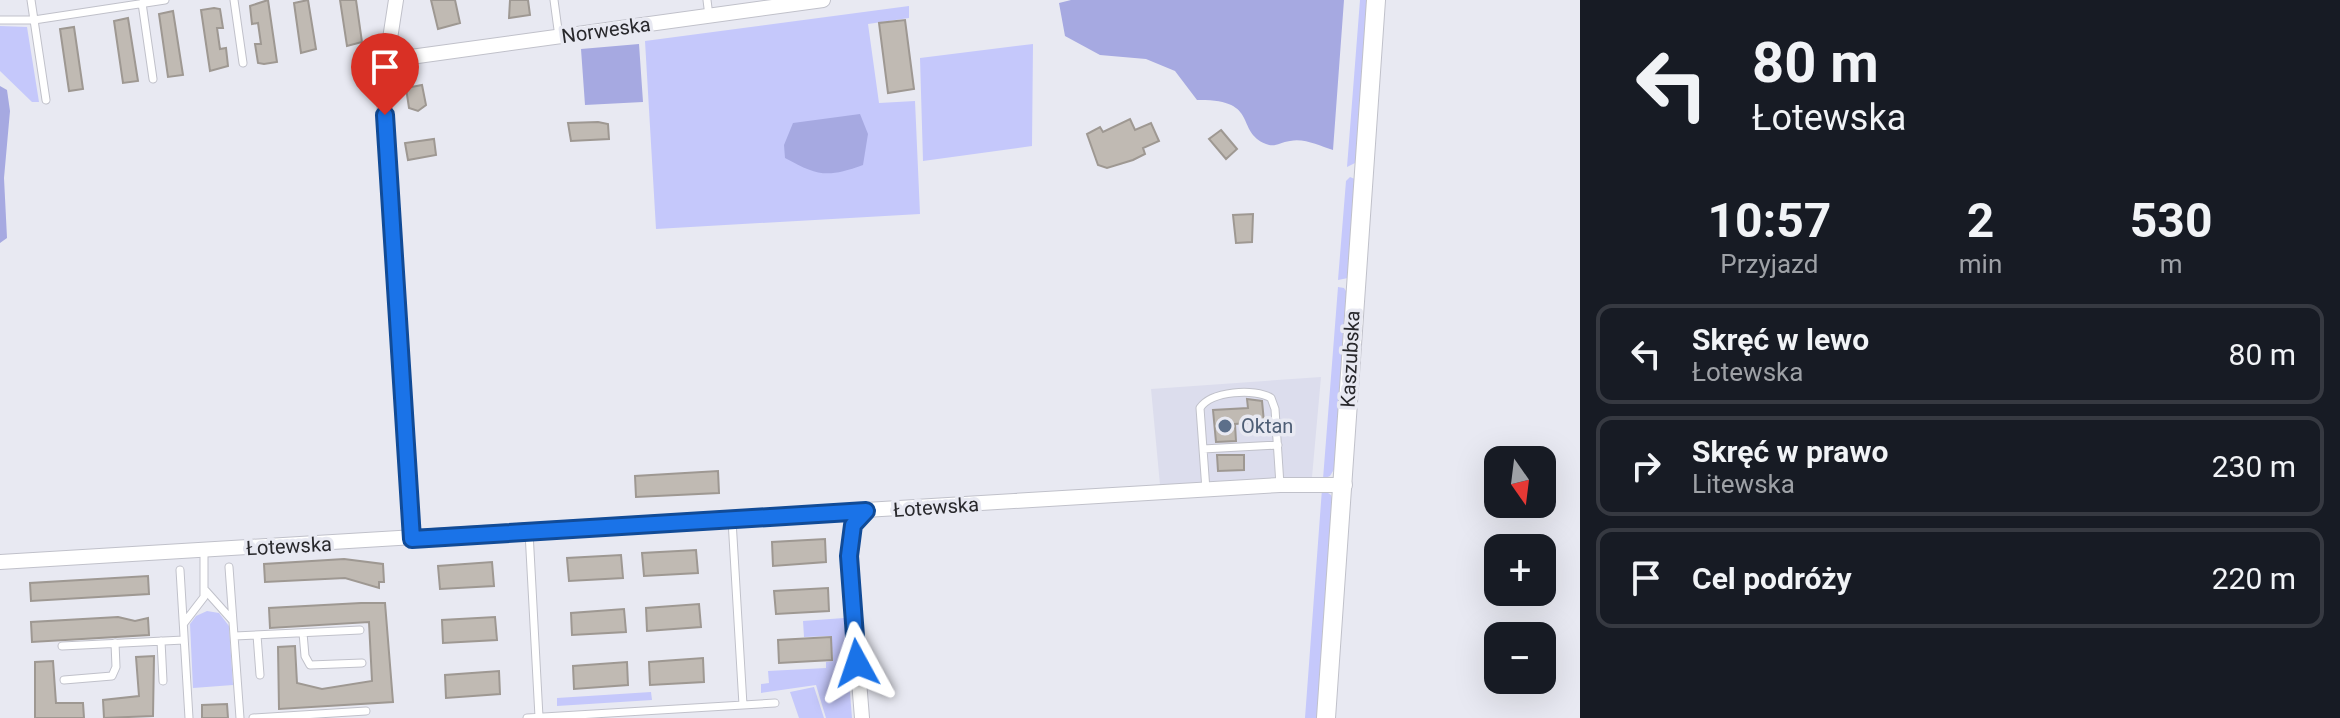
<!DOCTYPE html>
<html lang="pl">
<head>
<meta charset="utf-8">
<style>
	:root { --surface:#171b24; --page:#242831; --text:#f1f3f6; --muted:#9ea1a6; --line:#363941 }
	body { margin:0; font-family:Roboto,sans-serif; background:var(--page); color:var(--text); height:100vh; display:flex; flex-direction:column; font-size:30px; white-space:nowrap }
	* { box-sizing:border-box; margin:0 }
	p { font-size:26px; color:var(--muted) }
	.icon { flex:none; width:44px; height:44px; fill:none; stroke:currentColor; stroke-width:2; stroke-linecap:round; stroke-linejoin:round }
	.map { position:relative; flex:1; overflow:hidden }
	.side { display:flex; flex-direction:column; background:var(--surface); width:760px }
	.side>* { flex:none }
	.top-card { background:#171b24; color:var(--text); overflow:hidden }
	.needle { width:52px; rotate:166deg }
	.buttons { position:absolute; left:1484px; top:446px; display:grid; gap:16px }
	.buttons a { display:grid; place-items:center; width:72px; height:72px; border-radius:16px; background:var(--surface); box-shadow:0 8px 32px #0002; font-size:40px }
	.pin { position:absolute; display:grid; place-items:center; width:68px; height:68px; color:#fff; margin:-82px -34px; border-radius:50% 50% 50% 0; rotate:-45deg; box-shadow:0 0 8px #0007 }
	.pin .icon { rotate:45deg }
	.me { position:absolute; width:88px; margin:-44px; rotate:355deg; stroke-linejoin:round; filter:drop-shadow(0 0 6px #0008) }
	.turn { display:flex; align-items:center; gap:28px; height:168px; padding:0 40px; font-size:36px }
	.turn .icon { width:104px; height:104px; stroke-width:2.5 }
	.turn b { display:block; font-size:56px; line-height:68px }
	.eta { display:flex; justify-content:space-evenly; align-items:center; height:136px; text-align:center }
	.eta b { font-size:48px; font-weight:700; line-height:56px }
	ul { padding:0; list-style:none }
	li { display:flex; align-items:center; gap:24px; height:100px; margin:0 16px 12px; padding:0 24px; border:4px solid var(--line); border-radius:16px }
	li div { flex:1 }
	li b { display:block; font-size:30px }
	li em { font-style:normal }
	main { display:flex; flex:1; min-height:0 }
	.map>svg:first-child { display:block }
	.built { fill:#dcdded }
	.green { fill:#c5c8fb }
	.forest { fill:#a6a9e1 }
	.building { fill:#c0bab3; stroke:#9e9892; stroke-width:2 }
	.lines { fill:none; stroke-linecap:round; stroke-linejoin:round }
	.lane-casing { stroke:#c0c1ca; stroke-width:9 }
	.street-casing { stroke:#c0c1ca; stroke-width:16 }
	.secondary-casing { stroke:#c0c1ca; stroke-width:20 }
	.lane { stroke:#fff; stroke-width:7 }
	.street { stroke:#fff; stroke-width:14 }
	.secondary { stroke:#fff; stroke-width:18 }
	.route-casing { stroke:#114b97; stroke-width:20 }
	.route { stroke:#1a73e8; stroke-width:14 }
	.service-dot { fill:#5c6f8a; stroke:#e8e9f2; stroke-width:3 }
	.labels { text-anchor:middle; stroke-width:7; stroke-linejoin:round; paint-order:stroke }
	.street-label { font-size:20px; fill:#28282c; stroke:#e8e9f2 }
	.service-label { font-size:20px; fill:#4e5e75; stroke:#e8e9f2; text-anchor:start }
</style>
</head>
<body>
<main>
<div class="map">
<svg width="1580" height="718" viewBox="0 0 1580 718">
	<rect width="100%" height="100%" fill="#e8e9f2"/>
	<path class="built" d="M1321 377 1312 477 1160 485 1151 389Z"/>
	<path class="green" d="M1360 0H1370L1357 162 1347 167Z
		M909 6V18L868 24 879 103 915 101 920 214 656 229 645 41Z
		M0 26 27 27 39 102H32L0 71Z
		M1033 44 1032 146 923 161 920 58Z
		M1350 177 1357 180 1348 278 1338 280 1346 181Z
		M1338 287 1344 288 1348 294 1336 466 1330 476 1323 479Z
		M1322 489 1331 495 1334 505 1318 718H1305Z
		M207 611 219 613 229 626 233 685 193 688 190 624 196 616Z
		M844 618 852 718H826L816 685 761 693V684L769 683 768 671 826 668V662L833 661 831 636 804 637 803 621Z
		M814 687 824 718H799L790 692Z
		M651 692 652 700 557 706V698Z"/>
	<path class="forest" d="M1071 0H1344L1333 150C1319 146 1305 138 1290 141 1280 142 1275 148 1266 144 1234 131 1261 99 1197 100L1175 71 1146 59 1100 55 1065 36 1059 3Z
		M639 44 643 102 585 105 581 49Z
		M0 86 7 90 10 111 4 178 7 238 0 243Z
		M860 114 868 134 863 165C827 178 818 176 785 158L784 145 793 123Z"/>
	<path class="building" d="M268 0 277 62 264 64 258 63 255 44H261L258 23 252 24 250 6Z
		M308 0 316 49 301 53 294 3Z
		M340 0H356L362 42 347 46Z
		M431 0H455L460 23 438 29Z
		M510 0H528L530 15 509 18Z
		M214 8 220 9 223 28H217L220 49 226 48 228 66 210 71 201 10Z
		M173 11 183 75 168 77 159 14Z
		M128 18 138 81 123 83 114 21Z
		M905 20 914 89 888 93 879 23Z
		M74 27 83 89 69 91 60 29Z
		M422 85 426 105 418 111 409 108 406 88Z
		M1130 119 1135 130 1151 123 1159 141 1143 148 1145 154 1133 160 1107 168 1098 165 1087 134 1100 127 1103 132Z
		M598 122 608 124 609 139 571 141 568 123Z
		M1221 130 1237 149 1226 159 1209 139Z
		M434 139 436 155 408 160 405 143Z
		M1253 214 1252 242 1236 243 1233 215Z
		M1247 399 1262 401 1264 422 1235 424 1236 441 1216 442 1213 410 1248 408Z
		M1217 455H1244V470L1218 471Z
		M718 471 719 493 636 497 635 476Z
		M825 539 826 562 773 566 772 542Z
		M696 550 698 573 644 576 642 553Z
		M621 555 623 578 569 581 567 558Z
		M344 559 383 564 384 582H379V588L345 578 265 582 264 564Z
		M492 562 494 586 440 589 438 566Z
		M148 576 149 594 31 601 30 583Z
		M828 588 829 611 776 614 774 591Z
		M361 603H385L393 702 279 709 278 647 295 646 297 683 322 689 372 681 369 622 270 628 269 608Z
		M699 604 701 627 647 631 646 608Z
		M624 609 626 632 572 635 571 613Z
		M118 617 135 621 148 618 149 635 32 642 31 622Z
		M495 617 497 640 443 643 442 620Z
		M831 637 832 660 779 663 778 640Z
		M154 656 153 716 104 718 103 700 139 696 136 657Z
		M703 658 704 682 650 685 649 662Z
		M53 661 56 703H83L84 718H35V662Z
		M627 662 628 685 574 689 573 666Z
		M499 671 500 694 446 698 445 675Z
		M227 704 228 718H202V705Z"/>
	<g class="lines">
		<defs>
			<path id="lane" d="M31 0 46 100
				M234 0 243 63
				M554 0 559 37
				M707 0 709 16
				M142 3 153 79
				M0 20H34L165 0
				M1278 445 1203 449 1200 408C1211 391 1255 388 1271 398L1275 409 1280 485
				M1203 449 1206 490
				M732 520 743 705
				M529 532 539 717
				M229 567 240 718
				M180 570 189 718
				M206 591 232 620
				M184 623 204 597V551
				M303 633 305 656 310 665 362 663
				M257 635 260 675
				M235 636 360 630
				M161 641 163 681
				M62 646 184 640
				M64 680 112 676 116 667 115 643
				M253 718 366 711
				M527 718 775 703"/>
			<path id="street" d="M396 0 383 84 412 539
				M389 60 823 0
				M0 562 1280 485H1345
				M862 718 849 556 853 525 866 511"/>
			<path id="secondary" d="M1326 718 1376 0"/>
		</defs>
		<use href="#lane" class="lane-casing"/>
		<use href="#street" class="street-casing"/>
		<use href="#secondary" class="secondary-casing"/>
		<use href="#lane" class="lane"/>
		<use href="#street" class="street"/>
		<use href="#secondary" class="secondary"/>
	</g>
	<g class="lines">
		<defs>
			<path id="route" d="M385 115 412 539 866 511 853 525 849 556 857 663"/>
		</defs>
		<use href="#route" class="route-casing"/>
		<use href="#route" class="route"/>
	</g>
	<circle class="service-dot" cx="1225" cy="426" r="8"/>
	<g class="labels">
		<g class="street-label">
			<text transform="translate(606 30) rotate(-8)" y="7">Norweska</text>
			<text transform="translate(1350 359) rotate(-87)" y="7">Kaszubska</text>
			<text transform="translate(936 507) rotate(-4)" y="7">Łotewska</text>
			<text transform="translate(289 546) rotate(-3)" y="7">Łotewska</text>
		</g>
		<g class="service-label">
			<text x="1241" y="433">Oktan</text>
		</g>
	</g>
</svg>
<div class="buttons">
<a><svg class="needle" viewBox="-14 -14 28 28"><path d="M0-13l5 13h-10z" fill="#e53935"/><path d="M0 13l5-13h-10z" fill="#9ea1a6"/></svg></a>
<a>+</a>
<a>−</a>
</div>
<div class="pin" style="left:385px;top:115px;background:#d93025"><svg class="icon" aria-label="arrive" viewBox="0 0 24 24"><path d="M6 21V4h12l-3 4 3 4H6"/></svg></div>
<svg class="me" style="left:857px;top:663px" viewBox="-20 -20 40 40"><path d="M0-17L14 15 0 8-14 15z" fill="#1a73e8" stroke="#fff" stroke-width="4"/></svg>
</div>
<section class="side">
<div class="top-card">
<div class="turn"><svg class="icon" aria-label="left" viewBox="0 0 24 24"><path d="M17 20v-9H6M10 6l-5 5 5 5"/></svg><div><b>80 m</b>Łotewska</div></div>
</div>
<div class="eta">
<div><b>10:57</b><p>Przyjazd</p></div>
<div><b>2</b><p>min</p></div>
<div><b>530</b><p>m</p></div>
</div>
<ul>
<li><svg class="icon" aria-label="left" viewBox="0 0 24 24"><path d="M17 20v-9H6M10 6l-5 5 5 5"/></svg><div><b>Skręć w lewo</b><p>Łotewska</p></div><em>80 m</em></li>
<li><svg class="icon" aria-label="right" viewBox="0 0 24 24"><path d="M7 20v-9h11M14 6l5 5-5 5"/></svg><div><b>Skręć w prawo</b><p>Litewska</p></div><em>230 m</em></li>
<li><svg class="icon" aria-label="arrive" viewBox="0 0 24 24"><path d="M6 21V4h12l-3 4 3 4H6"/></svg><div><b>Cel podróży</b></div><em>220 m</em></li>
</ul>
</section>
</main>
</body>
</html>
